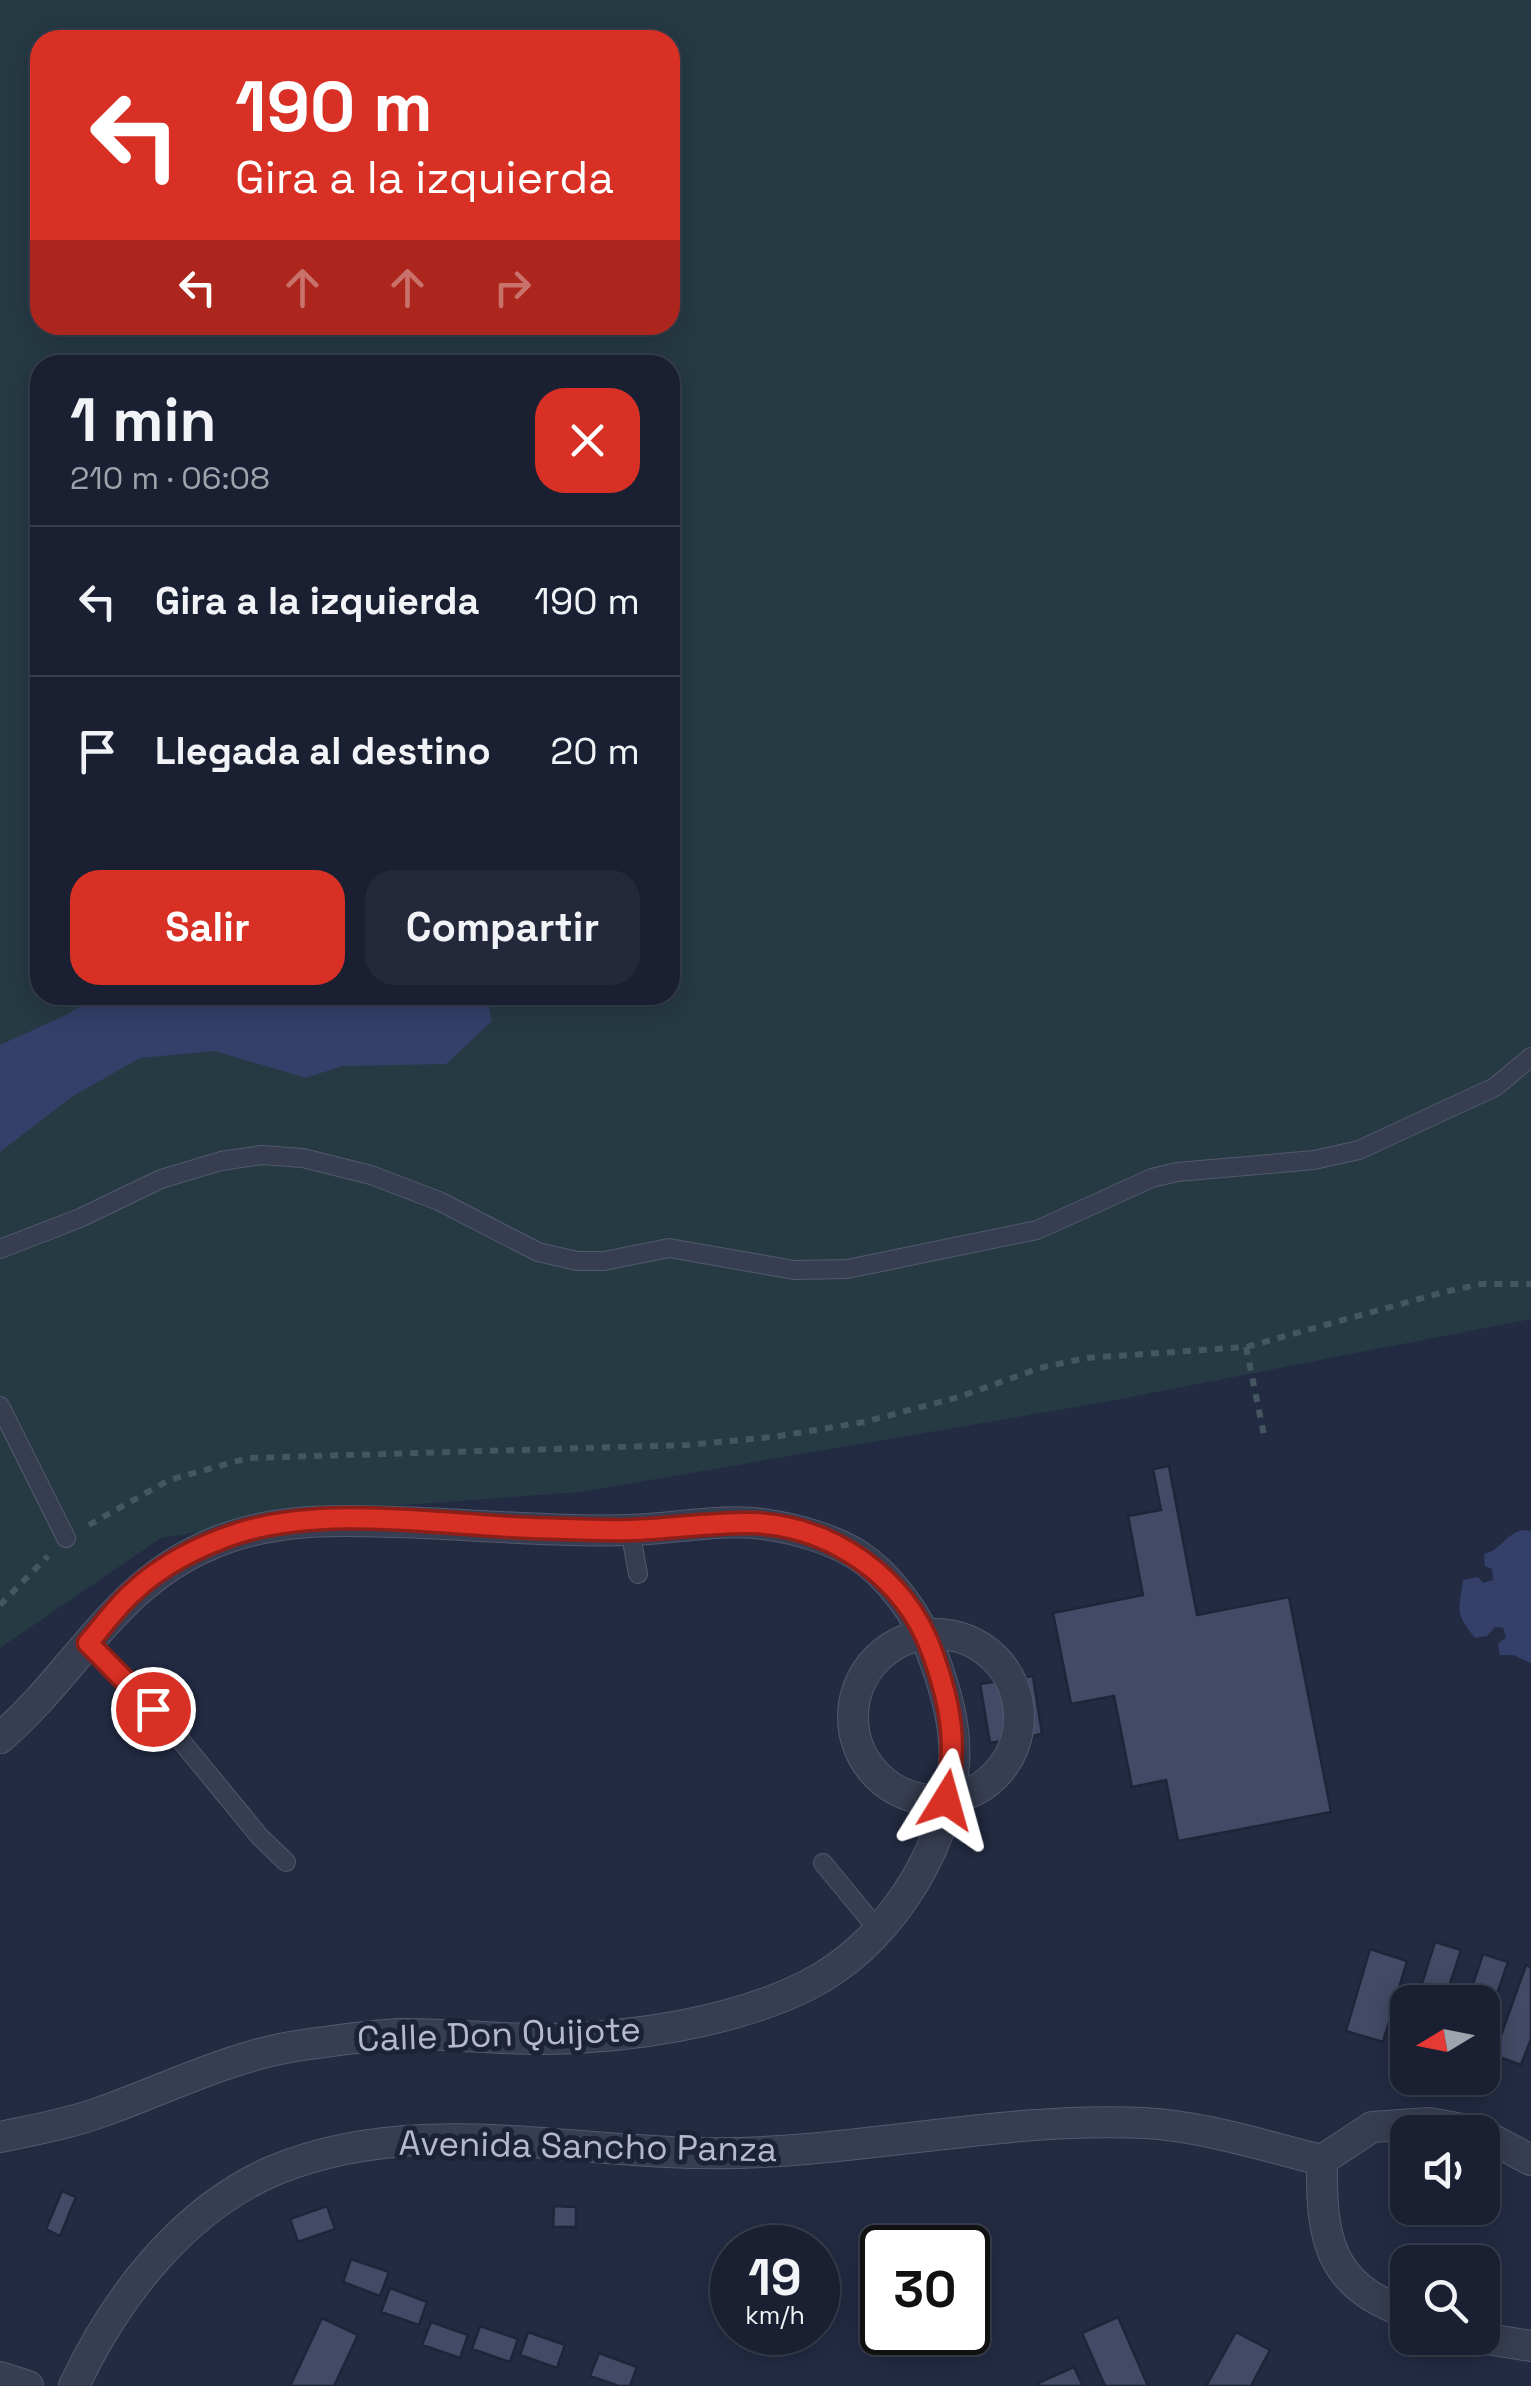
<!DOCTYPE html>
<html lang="es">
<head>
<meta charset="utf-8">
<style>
	:root { --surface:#1a2032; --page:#23283a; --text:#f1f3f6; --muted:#9fa3ac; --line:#383e4d; --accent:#d93025 }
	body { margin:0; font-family:"Space Grotesk",sans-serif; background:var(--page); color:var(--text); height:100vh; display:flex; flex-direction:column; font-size:38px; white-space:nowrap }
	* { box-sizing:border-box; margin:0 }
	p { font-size:32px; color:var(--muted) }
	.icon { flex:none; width:55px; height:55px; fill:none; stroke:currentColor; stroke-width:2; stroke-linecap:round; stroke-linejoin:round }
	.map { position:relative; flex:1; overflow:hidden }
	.sheet { position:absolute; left:30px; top:355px; width:650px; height:650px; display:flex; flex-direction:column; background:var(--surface); border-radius:30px; box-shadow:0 5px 25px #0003,0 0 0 2px var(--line) }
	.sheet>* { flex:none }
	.banner { position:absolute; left:30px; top:30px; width:650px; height:305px; border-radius:30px; box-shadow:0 5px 25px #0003,0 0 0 2px var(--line); background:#d93025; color:#fff; overflow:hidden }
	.needle { width:65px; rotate:260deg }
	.buttons { position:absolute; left:1390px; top:1985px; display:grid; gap:20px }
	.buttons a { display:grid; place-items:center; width:110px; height:110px; border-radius:20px; background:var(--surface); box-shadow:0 5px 25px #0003,0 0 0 2px var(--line); font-size:50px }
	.speed { position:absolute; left:710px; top:2225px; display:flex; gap:20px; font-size:50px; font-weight:700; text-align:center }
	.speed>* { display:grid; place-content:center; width:130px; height:130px; border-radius:50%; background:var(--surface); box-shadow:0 5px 25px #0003,0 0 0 2px var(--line); line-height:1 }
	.speed small { font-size:25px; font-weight:400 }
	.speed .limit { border:5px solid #111; border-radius:15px; background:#fff; color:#111 }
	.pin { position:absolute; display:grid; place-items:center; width:85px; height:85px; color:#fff; margin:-42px; border:5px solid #fff; border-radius:50%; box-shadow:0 2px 10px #0007 }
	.me { position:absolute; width:110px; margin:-55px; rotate:8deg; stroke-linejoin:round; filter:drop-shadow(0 0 8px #0008) }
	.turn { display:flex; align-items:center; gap:35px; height:210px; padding:0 40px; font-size:45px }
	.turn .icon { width:130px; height:130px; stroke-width:2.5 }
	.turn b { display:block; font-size:70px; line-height:85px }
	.lanes { display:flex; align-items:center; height:95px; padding:0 40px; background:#0003; justify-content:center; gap:50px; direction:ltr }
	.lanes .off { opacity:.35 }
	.round { display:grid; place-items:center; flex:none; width:105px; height:105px; border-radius:30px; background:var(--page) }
	.headline { display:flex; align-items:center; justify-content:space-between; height:170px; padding:0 40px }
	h1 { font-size:60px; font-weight:700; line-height:75px }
	.button { display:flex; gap:20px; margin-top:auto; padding:20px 40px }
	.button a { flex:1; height:115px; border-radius:30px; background:var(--accent); color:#fff; font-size:40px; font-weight:700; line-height:115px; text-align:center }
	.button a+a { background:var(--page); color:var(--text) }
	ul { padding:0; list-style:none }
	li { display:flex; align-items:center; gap:30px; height:150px; padding:0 40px; border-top:2px solid var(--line) }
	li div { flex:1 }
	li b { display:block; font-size:38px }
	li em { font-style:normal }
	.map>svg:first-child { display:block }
	.green { fill:#263a44; fill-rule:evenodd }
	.water { fill:#344069 }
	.building { fill:#424a65; stroke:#1f2539; stroke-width:2.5 }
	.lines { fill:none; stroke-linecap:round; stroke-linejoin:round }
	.service-casing { stroke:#53596c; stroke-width:20 }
	.minor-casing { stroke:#53596c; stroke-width:32 }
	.path { stroke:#445760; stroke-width:6; stroke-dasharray:8 8; stroke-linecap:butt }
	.service { stroke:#383e52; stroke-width:18 }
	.minor { stroke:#383e52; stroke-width:30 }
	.route-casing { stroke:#8d1f18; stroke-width:25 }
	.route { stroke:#d93025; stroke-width:18 }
	.labels { text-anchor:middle; stroke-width:10; stroke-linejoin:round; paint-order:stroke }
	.street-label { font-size:35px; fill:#b5b9cc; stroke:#1d2337 }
</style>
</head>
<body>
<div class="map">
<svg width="1531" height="2386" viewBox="0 0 1531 2386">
	<rect width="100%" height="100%" fill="#232b43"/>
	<path class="green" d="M0 0H1531V1319L1105 1402 580 1492 337 1510 161 1538 0 1648ZM40 40H670V325H40ZM40 365H670V995H40Z"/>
	<path class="water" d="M100 995H486L492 1021 446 1064 342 1066 306 1078 215 1051 140 1058 73 1096 0 1152V1045L64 1016Z
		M1522 1530 1531 1531V1663L1513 1655H1500L1498 1644 1506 1637 1503 1628 1495 1627 1487 1636 1475 1638C1454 1612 1459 1612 1463 1580L1478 1577 1483 1583 1493 1580 1492 1569 1485 1566 1484 1554C1501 1550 1506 1534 1522 1530Z"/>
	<path class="building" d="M1169 1466 1197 1615 1289 1597 1331 1812 1178 1841 1166 1780 1132 1787 1114 1696 1071 1704 1053 1613 1143 1595 1128 1516 1161 1510 1153 1469Z
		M1033 1676 1042 1734 990 1743 980 1684Z
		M1435 1942 1461 1950 1444 2002H1416Z
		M1370 1949 1407 1961 1383 2042 1346 2031Z
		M1483 1954 1508 1962 1482 2038V2002H1467Z
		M1526 1965 1531 1967V2039L1521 2065 1494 2055Z
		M62 2191 76 2197 60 2236 46 2229Z
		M327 2206 335 2229 298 2242 290 2219Z
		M554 2206 576 2207V2227H553Z
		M351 2259 389 2272 380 2296 343 2282Z
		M390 2288 427 2302 419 2325 381 2312Z
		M1118 2317 1148 2386H1105L1082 2333Z
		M322 2318 358 2335 334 2386H290Z
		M431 2322 468 2335 460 2358 422 2345Z
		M480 2326 518 2339 510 2362 472 2349Z
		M528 2332 565 2345 557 2368 520 2355Z
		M1236 2332 1270 2350 1251 2386H1206Z
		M599 2353 637 2367 630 2386H619L590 2376Z
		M1074 2367 1083 2386H1040L1038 2383Z"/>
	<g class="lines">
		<defs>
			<path id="service" d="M0 1249 80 1218 161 1179 221 1161 262 1155 303 1158 371 1175 439 1201 538 1252 577 1261H604L669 1248 794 1270 847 1269 1037 1230 1152 1178 1177 1172 1314 1160 1359 1150 1495 1087 1531 1057
				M0 1406 66 1538
				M630 1530 638 1574
				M88 1643 173 1731 260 1837 286 1862
				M823 1863 879 1931"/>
			<path id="minor" d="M853 1717a83 83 0 1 1 166 0a83 83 0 1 1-166 0Z
				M0 1738C76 1673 113 1586 209 1545 276 1515 352 1520 424 1523 493 1526 562 1532 631 1530 676 1529 725 1517 769 1525 797 1529 831 1539 856 1554 889 1575 919 1616 932 1653 945 1688 957 1727 954 1765 945 1854 886 1946 806 1986 734 2022 629 2038 549 2039 499 2040 449 2033 399 2034 365 2036 330 2041 296 2046 228 2057 166 2089 101 2112 68 2124 33 2130 0 2137
				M1482 2134 1531 2160
				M1322 2160C1321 2236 1327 2286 1408 2313
				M1322 2160 1372 2127 1429 2123 1479 2132
				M1481 2338 1531 2346
				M0 2377 28 2386
				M74 2386C115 2298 183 2209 275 2170 410 2114 560 2151 701 2153 849 2156 996 2116 1144 2123 1203 2126 1264 2146 1322 2160"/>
		</defs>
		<use href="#service" class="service-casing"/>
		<use href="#minor" class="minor-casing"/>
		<path class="path" d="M1246 1347 1265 1440
			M89 1525 169 1480 248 1458 688 1445 773 1437 864 1422 959 1397 1040 1368 1086 1358 1246 1347 1444 1292 1482 1284H1531
			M0 1605 48 1556"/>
		<use href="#service" class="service"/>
		<use href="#minor" class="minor"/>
	</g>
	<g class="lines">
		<defs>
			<path id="route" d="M153 1709 88 1643C103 1626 116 1607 133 1592 161 1565 201 1545 238 1533 327 1505 441 1525 533 1528 565 1529 598 1531 631 1530 671 1529 712 1522 752 1523 832 1526 905 1577 932 1652 951 1705 958 1744 946 1800"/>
		</defs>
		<use href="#route" class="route-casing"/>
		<use href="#route" class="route"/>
	</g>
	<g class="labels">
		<g class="street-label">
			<text transform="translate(499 2034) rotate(-2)" y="12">Calle Don Quijote</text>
			<text transform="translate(588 2146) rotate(1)" y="12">Avenida Sancho Panza</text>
		</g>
	</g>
</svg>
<div class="buttons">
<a><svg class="needle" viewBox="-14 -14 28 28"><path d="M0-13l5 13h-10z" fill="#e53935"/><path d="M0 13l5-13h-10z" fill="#9fa3ac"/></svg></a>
<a><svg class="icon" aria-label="sound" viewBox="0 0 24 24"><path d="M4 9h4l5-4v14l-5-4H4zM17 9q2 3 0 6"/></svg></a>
<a><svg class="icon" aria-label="search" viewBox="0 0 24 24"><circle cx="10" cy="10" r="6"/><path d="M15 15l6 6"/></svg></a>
</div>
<div class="speed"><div>19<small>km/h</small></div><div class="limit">30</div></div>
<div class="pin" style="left:153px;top:1709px;background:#d93025"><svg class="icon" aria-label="arrive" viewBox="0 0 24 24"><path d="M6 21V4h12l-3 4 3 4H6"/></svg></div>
<svg class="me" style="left:946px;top:1800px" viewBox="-20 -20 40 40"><path d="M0-17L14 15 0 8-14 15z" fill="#d93025" stroke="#fff" stroke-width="4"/></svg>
<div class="banner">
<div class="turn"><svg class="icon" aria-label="left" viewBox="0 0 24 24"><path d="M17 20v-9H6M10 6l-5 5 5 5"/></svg><div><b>190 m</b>Gira a la izquierda</div></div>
<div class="lanes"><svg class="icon" aria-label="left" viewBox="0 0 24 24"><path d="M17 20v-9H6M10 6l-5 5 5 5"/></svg><svg class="icon off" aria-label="ahead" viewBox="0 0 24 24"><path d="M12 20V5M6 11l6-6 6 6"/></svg><svg class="icon off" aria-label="ahead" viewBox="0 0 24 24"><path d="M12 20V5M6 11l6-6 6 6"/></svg><svg class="icon off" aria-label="right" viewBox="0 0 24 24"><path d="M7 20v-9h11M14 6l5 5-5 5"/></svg></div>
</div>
<section class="sheet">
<div class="headline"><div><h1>1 min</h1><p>210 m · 06:08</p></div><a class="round" style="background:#d93025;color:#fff"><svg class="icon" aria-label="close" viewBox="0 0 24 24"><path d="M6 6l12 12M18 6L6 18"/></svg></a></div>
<ul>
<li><svg class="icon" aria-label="left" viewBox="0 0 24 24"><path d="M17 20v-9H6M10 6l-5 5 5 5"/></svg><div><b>Gira a la izquierda</b></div><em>190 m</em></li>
<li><svg class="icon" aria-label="arrive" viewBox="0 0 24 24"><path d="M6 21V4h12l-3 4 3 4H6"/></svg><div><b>Llegada al destino</b></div><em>20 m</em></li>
</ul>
<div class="button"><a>Salir</a><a>Compartir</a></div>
</section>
</div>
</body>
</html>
